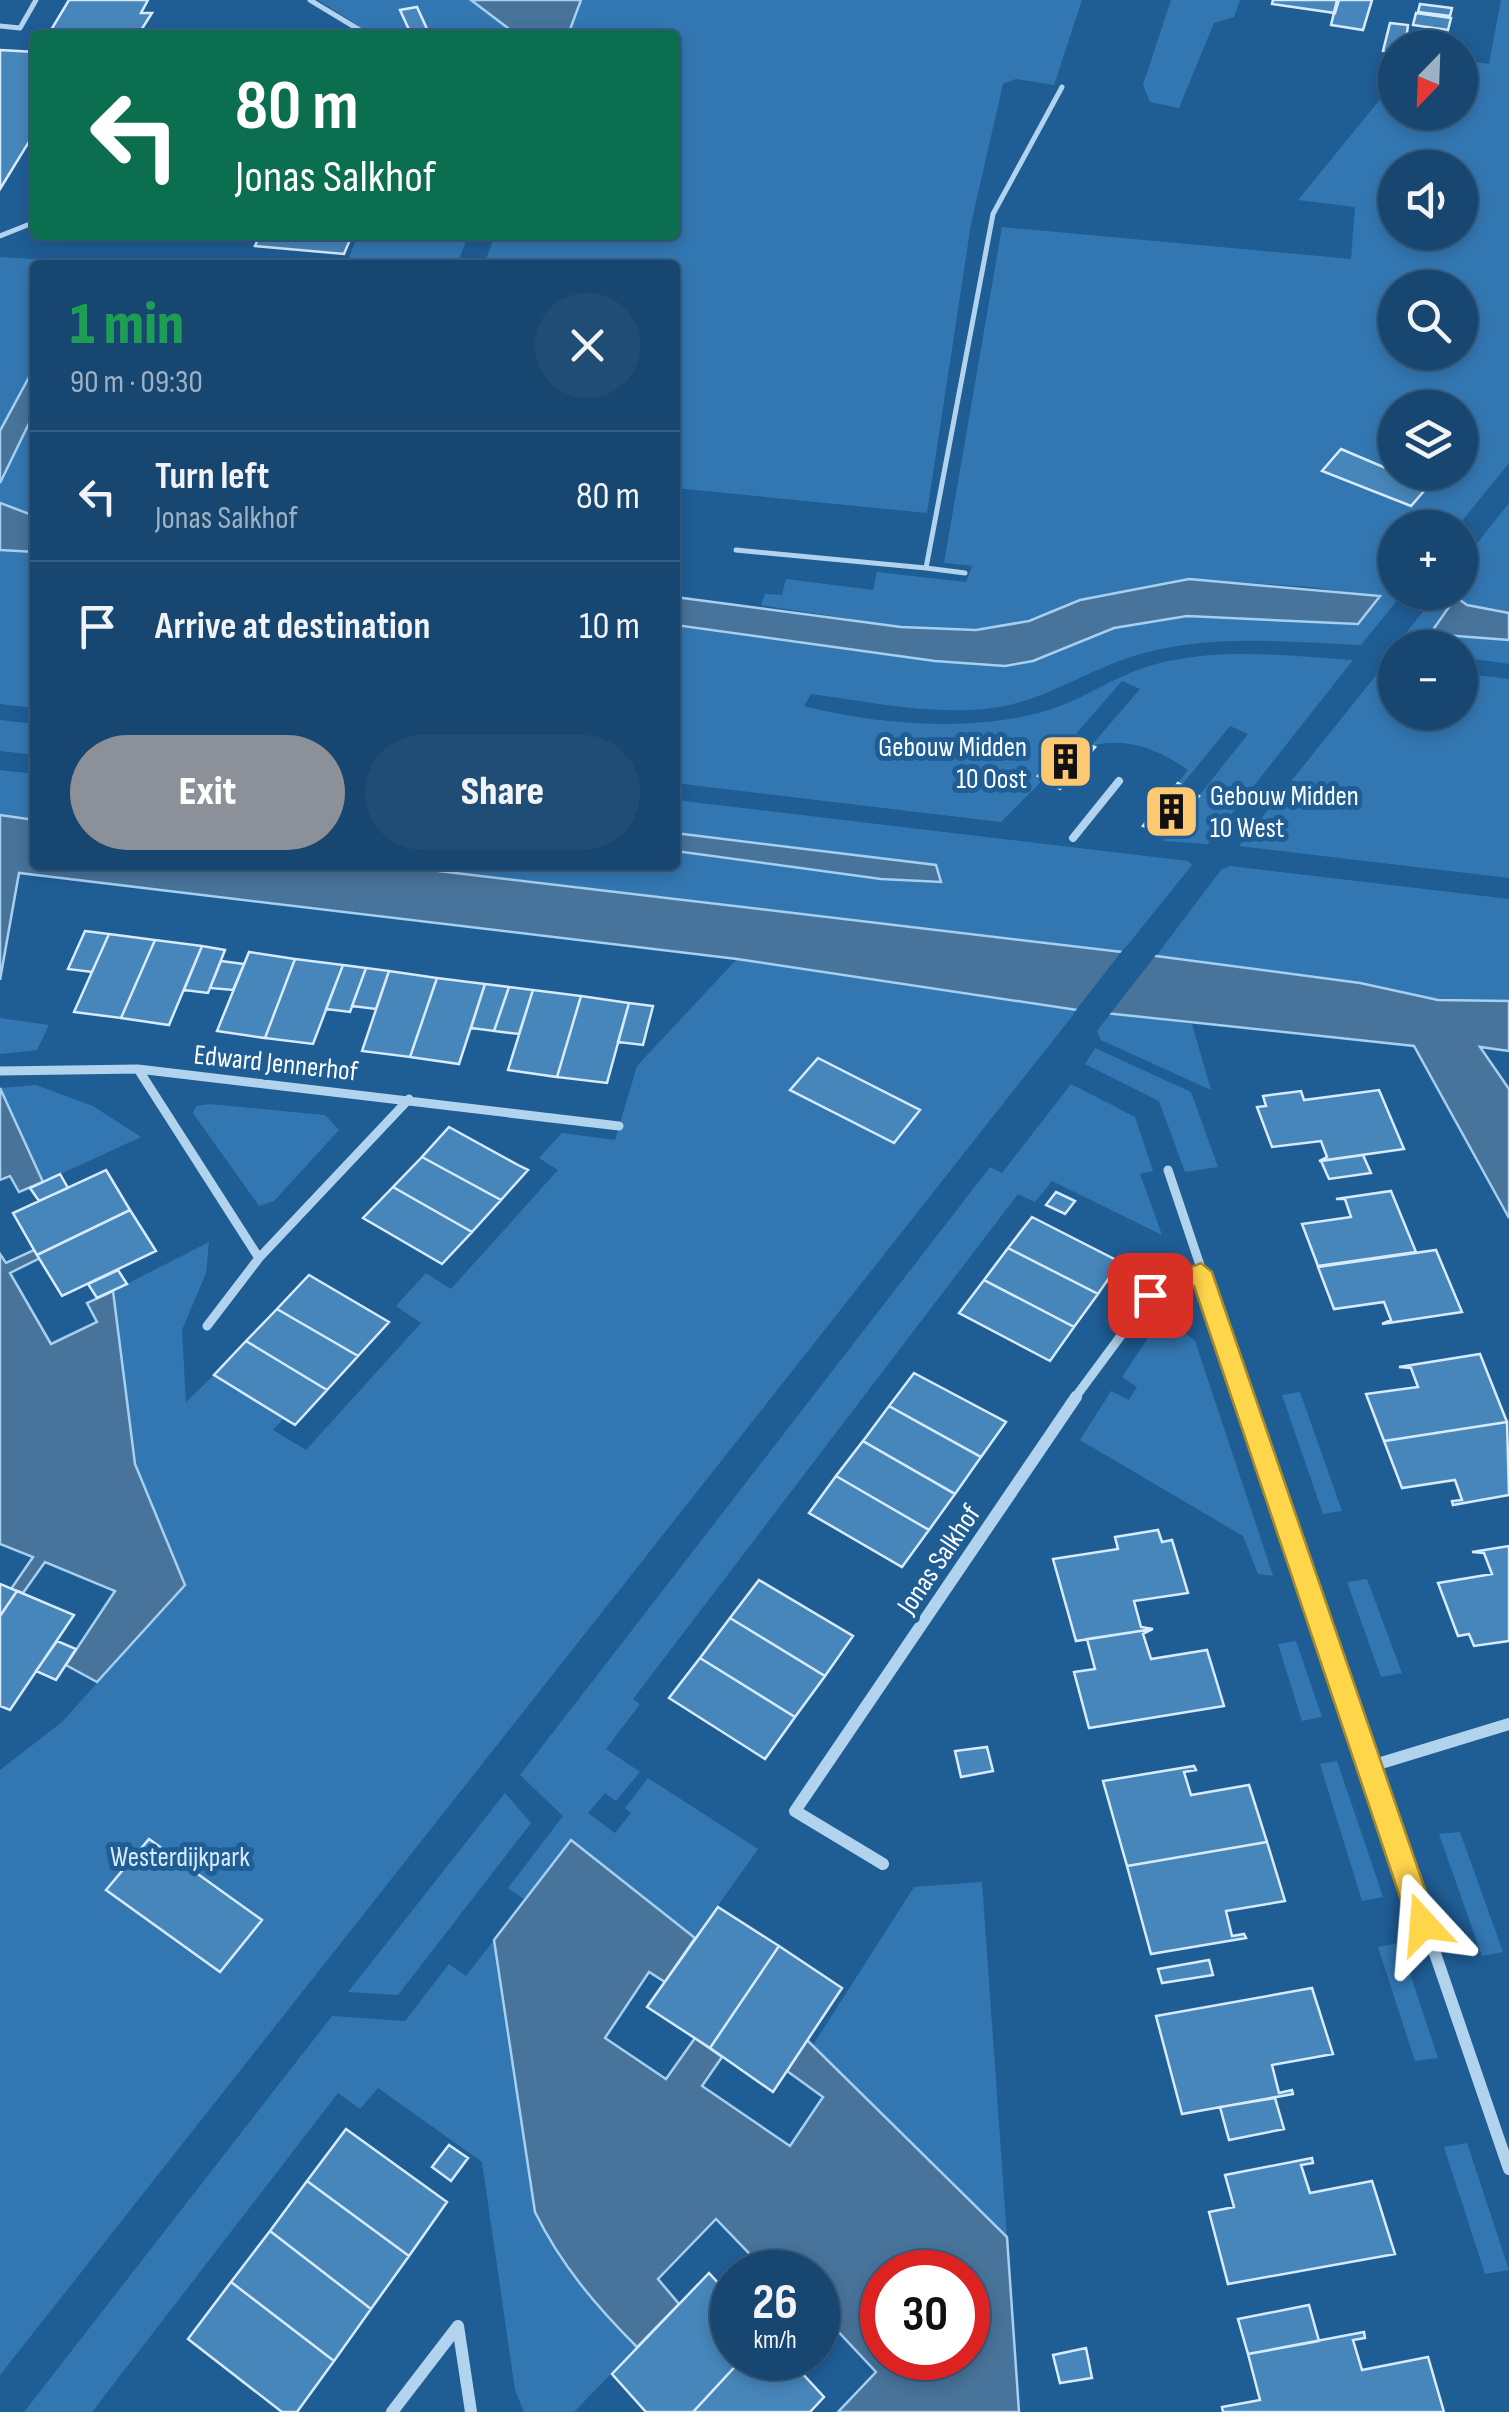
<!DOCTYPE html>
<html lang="en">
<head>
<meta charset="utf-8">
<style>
	:root { --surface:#174670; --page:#204d75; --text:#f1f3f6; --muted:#9eb1c3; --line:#365e83; --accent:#8c9099 }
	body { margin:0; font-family:"Sofia Sans Condensed",sans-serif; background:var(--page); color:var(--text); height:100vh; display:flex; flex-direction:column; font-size:38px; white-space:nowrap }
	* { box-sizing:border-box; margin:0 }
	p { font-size:32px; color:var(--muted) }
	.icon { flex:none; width:55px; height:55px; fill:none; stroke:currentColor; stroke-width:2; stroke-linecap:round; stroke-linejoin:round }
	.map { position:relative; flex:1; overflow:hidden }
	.drawer { position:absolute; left:30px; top:260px; width:650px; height:610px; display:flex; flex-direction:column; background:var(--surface); border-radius:10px; box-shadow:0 5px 15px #0003,0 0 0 2px var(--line) }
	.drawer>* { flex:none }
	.top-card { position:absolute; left:30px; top:30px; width:650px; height:210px; border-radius:10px; box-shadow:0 5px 15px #0003,0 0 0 2px var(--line); background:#0b6e4f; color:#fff; overflow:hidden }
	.needle { width:65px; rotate:203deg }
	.fabs { position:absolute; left:1378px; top:30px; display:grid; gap:20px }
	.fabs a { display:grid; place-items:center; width:100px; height:100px; border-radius:50%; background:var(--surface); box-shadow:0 5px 15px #0003,0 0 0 2px var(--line); font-size:50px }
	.speed { position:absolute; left:710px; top:2250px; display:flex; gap:20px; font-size:50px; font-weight:700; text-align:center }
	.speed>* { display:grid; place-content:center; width:130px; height:130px; border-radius:50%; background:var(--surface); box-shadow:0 5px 15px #0003,0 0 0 2px var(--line); line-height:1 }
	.speed small { font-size:25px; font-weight:400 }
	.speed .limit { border:15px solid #d22; background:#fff; color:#111 }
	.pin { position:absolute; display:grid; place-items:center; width:85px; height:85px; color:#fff; margin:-42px; border-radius:20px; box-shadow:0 5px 15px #0006 }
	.me { position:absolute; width:110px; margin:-55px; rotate:341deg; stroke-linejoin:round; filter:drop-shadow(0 0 8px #0008) }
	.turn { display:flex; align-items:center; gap:35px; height:210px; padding:0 40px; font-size:45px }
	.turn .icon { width:130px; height:130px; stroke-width:2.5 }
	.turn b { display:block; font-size:70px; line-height:85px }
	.round { display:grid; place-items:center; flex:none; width:105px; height:105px; border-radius:52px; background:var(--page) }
	.head { display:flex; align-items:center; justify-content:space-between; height:170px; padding:0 40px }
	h1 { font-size:60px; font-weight:800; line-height:75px; color:#1e9e55 }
	.cta { display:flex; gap:20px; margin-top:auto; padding:20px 40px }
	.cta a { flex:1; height:115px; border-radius:60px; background:var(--accent); color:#fff; font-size:40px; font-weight:800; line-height:115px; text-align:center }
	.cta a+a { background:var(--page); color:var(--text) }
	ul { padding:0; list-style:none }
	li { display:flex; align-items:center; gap:30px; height:130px; padding:0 40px; border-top:2px solid var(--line) }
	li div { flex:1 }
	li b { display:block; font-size:38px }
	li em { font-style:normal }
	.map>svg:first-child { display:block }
	.green { fill:#3377b2; fill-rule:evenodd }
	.water { fill:#48739a; stroke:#a6cff0; stroke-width:2.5; fill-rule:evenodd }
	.pier { fill:#1f5d95 }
	.building { fill:#4786bb; stroke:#d8ebfa; stroke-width:2.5 }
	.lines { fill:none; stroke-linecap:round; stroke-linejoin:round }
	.lane-far1 { stroke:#b2d3ee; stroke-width:5 }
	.lane { stroke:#b2d3ee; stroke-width:8 }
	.street-far1 { stroke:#b2d3ee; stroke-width:9 }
	.street { stroke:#b2d3ee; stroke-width:12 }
	.route { fill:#ffd54a; stroke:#a68a30; stroke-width:2.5 }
	.labels { text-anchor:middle; stroke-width:10; stroke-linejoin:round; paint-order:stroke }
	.poi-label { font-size:28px; fill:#fff; stroke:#1f5d95; text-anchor:end }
	.street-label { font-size:28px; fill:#fff; stroke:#1f5d95 }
	.park-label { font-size:28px; fill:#d8ebfa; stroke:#1f5d95 }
</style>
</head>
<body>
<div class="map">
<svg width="1509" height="2412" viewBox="0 0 1509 2412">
	<rect width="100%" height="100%" fill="#1f5d95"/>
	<path class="green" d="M318 0H471L517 35H373Z
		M581 0H1082L1054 85 1016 79 1003 84 971 224 927 513 675 488V265H484L495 235H675V35H568Z
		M1171 0H1240L1234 17 1214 23 1179 108 1150 102 1143 85Z
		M1501 0H1509V463L1457 527 1395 528V592L1403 593 1361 645C1288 642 1212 634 1141 654 1092 667 1051 698 999 707 938 717 872 702 811 694L804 706C881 726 995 735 1070 702 1103 687 1132 668 1169 661 1229 648 1292 656 1353 660L1208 844 1163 841 1248 734 1230 726 1181 786 1178 783 1188 770C1157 748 1124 737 1091 746L1140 689 1122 681 1039 776 1044 779 1001 822 675 783V625L935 661 1005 666 1033 661 1114 628 1187 616 1358 624 1379 597 1311 587 1189 579 1080 600 1011 626 954 630 901 627 761 605 765 594 782 595 786 579 873 590 877 572 966 582 972 566 944 563 1002 227 1351 259 1355 207 1298 200 1391 86 1395 85V112H1460V60L1489 64ZM1395 168H1460V232H1395ZM1395 288H1460V352H1395ZM1395 408H1460V472H1395Z
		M358 235H468L457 265H346Z
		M0 257 132 265H35V366L0 431Z
		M35 411V516L0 503V483Z
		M1509 503V613C1474 607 1455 604 1431 634L1509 640V664L1460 657V648H1394L1438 593 1460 592V565Z
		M0 550 35 552V708L0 704Z
		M1386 663 1395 664V712H1460V673L1509 679V878L1239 846Z
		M0 720 35 724V755L0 751Z
		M0 770 35 774V820L0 815Z
		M675 800 1188 861 1192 865 1122 952 388 865H675V851L940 882 935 865 675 833Z
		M1230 866 1509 899V1001L1438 1000 1360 983 1156 956 1221 870Z
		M737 959 1077 1010 0 2375V1770L62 1722 185 1585 135 1464 113 1291 209 1242 206 1273 182 1330 186 1402 214 1375 284 1418 273 1430 306 1450 421 1323 396 1306 426 1273 451 1289 558 1170 539 1158 562 1133 615 1140 637 1066Z
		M1111 1013 1192 1024 1211 1090 1101 1040 1097 1031Z
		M0 1018 49 1025 37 1050 0 1054Z
		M1095 1048 1191 1092 1218 1167 1185 1172 1159 1101 1085 1064Z
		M1071 1084 1135 1117 1153 1171 1140 1174 1162 1235 1052 1181 1035 1202 1018 1194 633 1699 640 1704 606 1749 640 1772 616 1801 605 1793 588 1813 615 1833 631 1813 625 1808 648 1778 758 1849 695 1938 571 1841 525 1900 508 1888 563 1816 520 1775 990 1167 1002 1173Z
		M36 1085 93 1106 141 1137 43 1182 1 1088Z
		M209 1104 325 1115 339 1130 274 1201 259 1206 193 1113 196 1106Z
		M1164 1327 1179 1328 1195 1341 1273 1576 1258 1574 1243 1536 1080 1440 1111 1391 1129 1400 1137 1387 1122 1377 1152 1332Z
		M1300 1392 1342 1511 1323 1514 1282 1395Z
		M1367 1579 1402 1673 1381 1677 1347 1582Z
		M1296 1641 1322 1717 1302 1721 1278 1644Z
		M1337 1761 1383 1897 1362 1901 1320 1764Z
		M505 1793 531 1823 398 1995 348 1992Z
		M1460 1832 1503 1952 1482 1956 1439 1834Z
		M982 1882 1007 2237 813 2045 914 1887Z
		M494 1940 535 2212C561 2265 596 2306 637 2347L574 2412H524L515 2390 482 2162 378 2088 360 2109 338 2093 92 2412H24L332 2016 405 2021 449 1964 466 1976Z
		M1400 1943 1438 2058 1415 2061 1378 1947Z
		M1467 2143 1509 2270 1485 2274 1444 2147Z"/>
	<path class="water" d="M471 0H581L568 35H517Z
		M35 366V411L0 483V431Z
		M0 503 35 516V552L0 550Z
		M1189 579 1380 596 1358 624 1187 616 1114 628 1033 661 1005 666 935 661 675 625V597L901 627 976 630 1029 621 1080 600Z
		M1456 597 1467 605 1509 613V640L1430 634Z
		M0 815 35 820V865H388L1156 956 1360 983 1438 1000 1509 1001V1051L1480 1047 1509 1089V1218L1414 1046 1077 1010 737 959 19 873 0 980Z
		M675 833 936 865 941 882 881 879 675 851Z
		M0 1088 43 1182 19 1192 10 1176 0 1180Z
		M34 1250 40 1258 10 1273 51 1344 97 1322 87 1303 113 1291 135 1464 185 1585 97 1682 66 1665 115 1591 45 1562 23 1593 11 1589 33 1557 0 1544V1254L6 1263Z
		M571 1840 695 1938 665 1982 649 1972 605 2038 666 2079 695 2038 722 2057 702 2086 790 2146 823 2097 787 2071 807 2040 1007 2237 1019 2412H838L876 2372 818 2310V2272H767L716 2219 658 2279 679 2304 637 2347C596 2306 561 2265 535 2212L494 1940ZM882 2272H968V2358H882Z"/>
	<path class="pier" d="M1125 947 1159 951 1107 1018 1073 1014Z"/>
	<path class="building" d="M69 0H148L141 13H152L138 35H48Z
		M1273 0H1339L1335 13 1272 4Z
		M1337 0H1372L1363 30 1331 25Z
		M1420 4 1452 8 1450 16 1418 12Z
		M417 7 428 31 411 34 400 10Z
		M1416 13 1451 18 1448 30 1413 25Z
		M1390 23 1408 25 1405 48H1395V52L1383 51Z
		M0 50 35 52V132L0 189Z
		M260 235H352L344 254 255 246Z
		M1341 449 1395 472 1430 484 1411 506 1322 471Z
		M1071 739 1095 747 1060 789 1038 776Z
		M1178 783 1199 796 1168 835 1143 826Z
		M85 931 109 934 92 972 68 969Z
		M109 934 155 940 121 1018 74 1012Z
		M155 940 202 946 169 1025 121 1018Z
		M202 946 225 950 208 993 184 990Z
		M249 952 295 959 265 1038 217 1031Z
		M295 959 343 965 313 1044 265 1038Z
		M221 961 244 964 233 990 210 988Z
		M343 965 366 968 350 1012 326 1009Z
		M366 968 389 971 376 1009 352 1006Z
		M389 971 437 978 410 1057 362 1051Z
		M437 978 485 984 459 1064 410 1057Z
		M485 984 509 987 494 1031 471 1028Z
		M509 987 533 990 519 1034 494 1031Z
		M533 990 581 996 557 1077 508 1070Z
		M581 996 629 1003 607 1083 557 1077Z
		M629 1003 653 1006 643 1045 618 1042Z
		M818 1058 920 1110 894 1143 790 1090Z
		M1379 1090 1404 1149 1319 1161 1327 1157 1321 1141 1272 1147 1257 1107 1266 1106 1263 1096 1301 1091 1304 1100Z
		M449 1127 518 1165 528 1170 501 1200 422 1157Z
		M1363 1155 1371 1173 1329 1179 1321 1161Z
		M422 1157 501 1200 472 1232 393 1187Z
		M106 1170 130 1210 37 1255 13 1213Z
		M60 1174 68 1188 39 1201 30 1188Z
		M393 1187 472 1232 442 1264 363 1218Z
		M1391 1191 1416 1252 1318 1266 1302 1224 1351 1217 1345 1199H1336Z
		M1056 1192 1075 1201 1065 1214 1046 1205Z
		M130 1210 156 1251 62 1296 37 1255Z
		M1032 1217 1120 1262 1098 1294 1008 1248Z
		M1008 1248 1098 1294 1074 1327 984 1280Z
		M1436 1250 1462 1312 1382 1324 1391 1320 1384 1302 1334 1309 1318 1267Z
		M118 1270 127 1284 97 1298 88 1284Z
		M309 1275 389 1322 358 1356 277 1309Z
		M984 1280 1074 1327 1050 1361 959 1313Z
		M277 1309 358 1356 327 1390 246 1341Z
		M246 1341 327 1390 295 1425 214 1375Z
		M1480 1354 1507 1422 1384 1441 1366 1394 1418 1387 1411 1368 1399 1367Z
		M914 1373 1006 1422 981 1457 889 1406Z
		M889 1406 981 1457 955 1494 863 1441Z
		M1507 1422 1509 1495 1453 1505 1452 1501 1462 1500 1455 1480 1402 1488 1384 1441Z
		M863 1441 955 1494 929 1530 836 1476Z
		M836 1476 929 1530 902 1567 809 1513Z
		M1158 1530 1162 1542 1172 1540 1188 1593 1134 1601 1141 1627 1153 1629 1076 1641 1053 1559 1118 1549 1115 1537Z
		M1509 1546V1641L1474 1646 1469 1634 1458 1636 1438 1583 1492 1574 1484 1553 1472 1552Z
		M759 1580 853 1636 825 1676 730 1618Z
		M0 1584 17 1591 0 1616Z
		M17 1591 74 1615 10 1710 0 1706V1616Z
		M730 1618 825 1676 795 1717 700 1658Z
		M1153 1629 1143 1634 1151 1659 1207 1650 1224 1706 1089 1728 1074 1672 1095 1669 1087 1639Z
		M57 1641 76 1649 56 1680 36 1671Z
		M700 1658 795 1717 765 1759 669 1698Z
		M987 1747 993 1771 961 1777 955 1751Z
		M1194 1766 1196 1770 1184 1772 1191 1795 1249 1785 1267 1842 1127 1866 1103 1781Z
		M149 1839 262 1920 220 1972 106 1890Z
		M1267 1842 1285 1901 1226 1911 1232 1936 1244 1934 1246 1938 1151 1954 1127 1866Z
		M718 1907 779 1946 710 2048 647 2007Z
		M779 1946 842 1988 773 2092 710 2048Z
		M1209 1960 1213 1975 1162 1983 1158 1969Z
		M1312 1988 1333 2054 1272 2065 1279 2093 1292 2090 1293 2094 1182 2114 1156 2016Z
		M1275 2098 1284 2129 1229 2140 1220 2107Z
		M346 2129 447 2202 409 2256 307 2181Z
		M449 2145 468 2158 451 2181 432 2167Z
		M1312 2158 1313 2163 1301 2165 1310 2193 1372 2181 1395 2254 1228 2284 1209 2212 1234 2207 1225 2175Z
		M307 2181 409 2256 371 2309 270 2231Z
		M270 2231 371 2309 334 2361 231 2282Z
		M709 2273 732 2298V2358H743L693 2412H646L612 2374Z
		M231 2282 334 2361 297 2412H282L188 2339Z
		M1309 2305 1319 2341 1248 2354 1238 2319Z
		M1364 2332 1365 2338 1353 2340 1362 2370 1428 2357 1444 2412H1223L1222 2407 1260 2400 1248 2354Z
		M1086 2348 1092 2378 1060 2383 1053 2355Z
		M743 2358H788L824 2397 810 2412H693Z"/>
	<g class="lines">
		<path class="lane-far1" d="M310 0 368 35
			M0 26 20 28 36 0
			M0 236 35 222
			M736 550 926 568 993 214 1062 87
			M926 568 965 573"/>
		<path class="lane" d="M1073 838 1119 781"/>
		<path class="street-far1" d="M138 1069 259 1258
			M0 1071 138 1069 619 1126
			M1168 1170 1245 1399
			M207 1326 259 1258 409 1099
			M1074 1399 1151 1295 1201 1272"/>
		<path class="street" d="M1244 1397 1509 2169
			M1368 1767 1509 1724
			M883 1864 795 1811 1076 1397
			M392 2412 458 2326 471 2412"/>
	</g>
	<path class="route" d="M1201 1263 1212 1272 1437 1924 1433 1933 1423 1937 1413 1933 1409 1924 1194 1286 1150 1305 1139 1295 1142 1288Z"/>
	<defs>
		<symbol id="building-square" viewBox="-11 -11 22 22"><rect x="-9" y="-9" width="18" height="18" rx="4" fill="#fcc872" stroke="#1f5d95"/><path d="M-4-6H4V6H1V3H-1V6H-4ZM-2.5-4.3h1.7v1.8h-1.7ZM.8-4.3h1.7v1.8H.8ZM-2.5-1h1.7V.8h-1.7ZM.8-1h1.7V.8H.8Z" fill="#111"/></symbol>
	</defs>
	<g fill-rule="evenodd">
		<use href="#building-square" x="1034" y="730" width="63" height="63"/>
		<use href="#building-square" x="1140" y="780" width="63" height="63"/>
	</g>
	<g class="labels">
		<g class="poi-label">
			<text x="1027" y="756">Gebouw Midden<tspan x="1027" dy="32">10 Oost</tspan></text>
			<text x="1210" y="805" text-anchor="start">Gebouw Midden<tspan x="1210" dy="32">10 West</tspan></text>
		</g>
		<g class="street-label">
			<text transform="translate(276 1062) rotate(6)" y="10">Edward Jennerhof</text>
			<text transform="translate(938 1559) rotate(-56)" y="10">Jonas Salkhof</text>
		</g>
		<g class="park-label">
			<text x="180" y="1866">Westerdijkpark</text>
		</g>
	</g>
</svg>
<div class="fabs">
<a><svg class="needle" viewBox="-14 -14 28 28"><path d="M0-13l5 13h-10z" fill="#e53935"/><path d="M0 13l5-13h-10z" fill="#9eb1c3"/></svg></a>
<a><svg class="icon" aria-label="sound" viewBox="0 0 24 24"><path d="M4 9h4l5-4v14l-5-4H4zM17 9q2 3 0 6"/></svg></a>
<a><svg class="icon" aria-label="search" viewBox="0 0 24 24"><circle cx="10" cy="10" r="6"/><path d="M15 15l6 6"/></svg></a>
<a><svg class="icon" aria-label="layers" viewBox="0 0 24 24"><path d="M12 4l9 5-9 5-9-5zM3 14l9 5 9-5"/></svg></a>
<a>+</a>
<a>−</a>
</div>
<div class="speed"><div>26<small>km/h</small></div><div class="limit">30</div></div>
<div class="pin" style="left:1150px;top:1295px;background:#d93025"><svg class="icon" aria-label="arrive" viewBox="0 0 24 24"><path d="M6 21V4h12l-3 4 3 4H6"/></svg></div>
<svg class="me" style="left:1423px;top:1924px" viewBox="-20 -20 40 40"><path d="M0-17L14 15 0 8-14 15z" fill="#ffd54a" stroke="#fff" stroke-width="4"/></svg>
<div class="top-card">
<div class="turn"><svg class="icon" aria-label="left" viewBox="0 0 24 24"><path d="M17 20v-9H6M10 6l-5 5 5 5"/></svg><div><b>80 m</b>Jonas Salkhof</div></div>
</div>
<section class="drawer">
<div class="head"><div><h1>1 min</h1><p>90 m · 09:30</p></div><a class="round"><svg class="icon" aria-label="close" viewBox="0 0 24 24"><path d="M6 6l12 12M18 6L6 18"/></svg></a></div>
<ul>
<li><svg class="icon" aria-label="left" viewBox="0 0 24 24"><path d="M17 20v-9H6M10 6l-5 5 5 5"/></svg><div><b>Turn left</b><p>Jonas Salkhof</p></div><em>80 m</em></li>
<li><svg class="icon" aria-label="arrive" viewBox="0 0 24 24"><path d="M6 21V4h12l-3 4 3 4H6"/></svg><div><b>Arrive at destination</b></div><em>10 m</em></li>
</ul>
<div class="cta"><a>Exit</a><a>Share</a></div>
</section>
</div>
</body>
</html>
